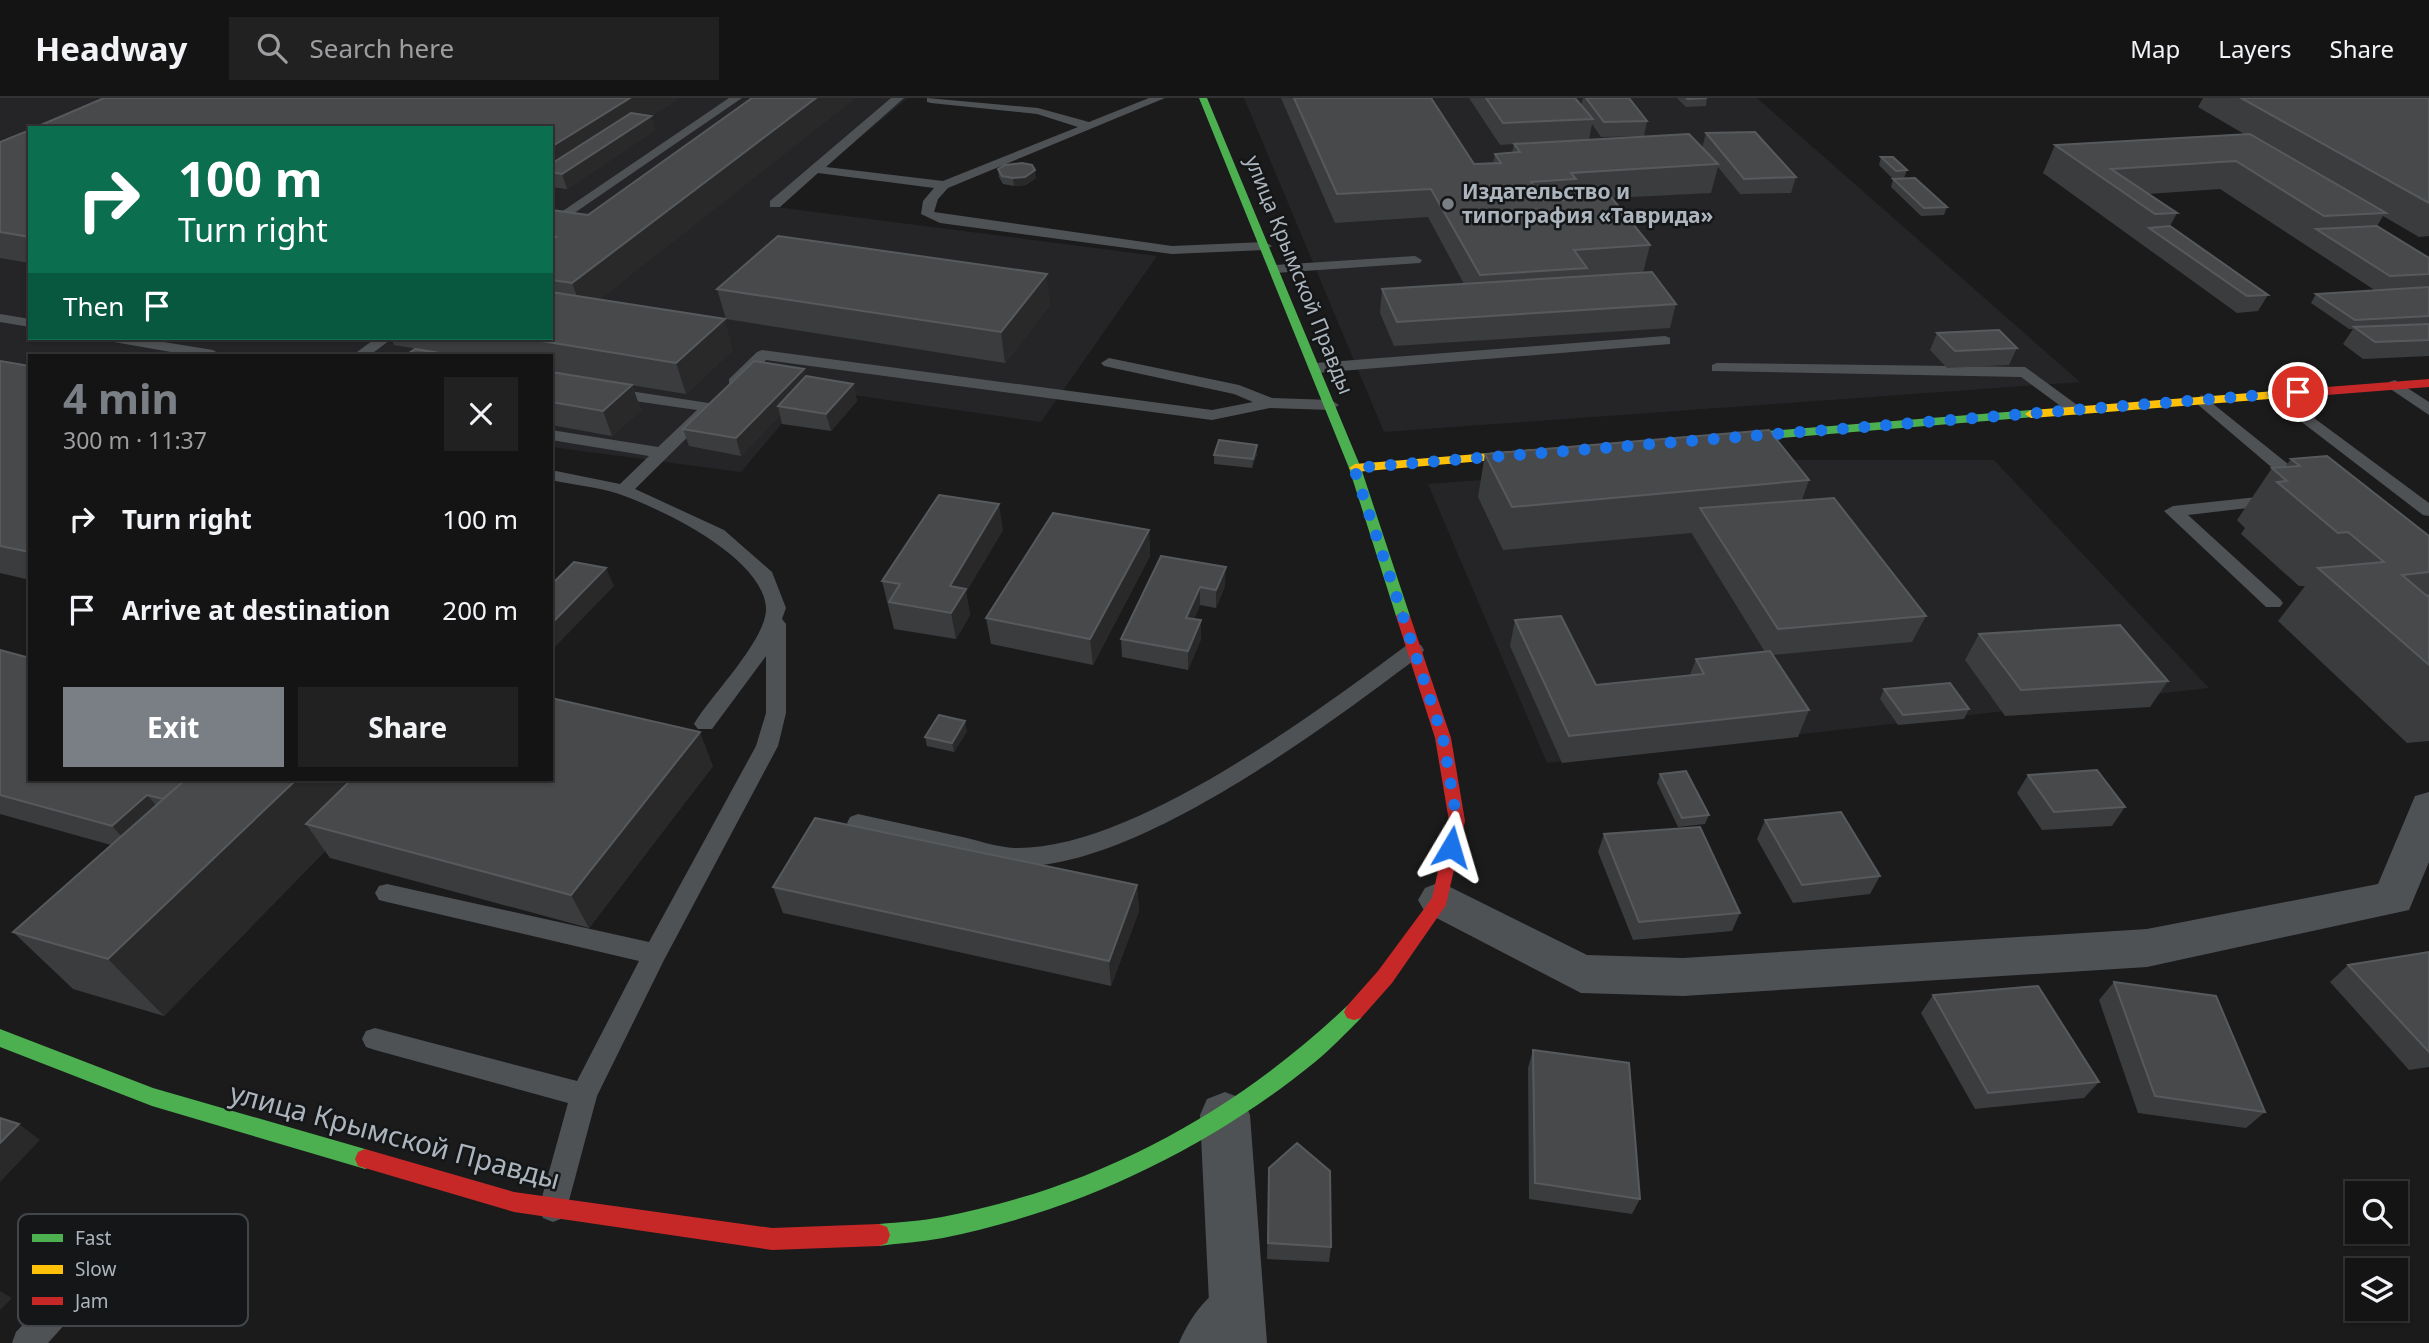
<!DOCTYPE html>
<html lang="en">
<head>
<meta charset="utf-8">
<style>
	:root { --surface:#141415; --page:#212122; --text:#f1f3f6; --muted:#9d9ea0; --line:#333334; --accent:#797f85 }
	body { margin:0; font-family:"Noto Sans",sans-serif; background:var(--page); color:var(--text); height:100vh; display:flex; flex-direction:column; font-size:26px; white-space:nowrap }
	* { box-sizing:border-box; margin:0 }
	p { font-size:23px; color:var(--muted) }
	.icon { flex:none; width:38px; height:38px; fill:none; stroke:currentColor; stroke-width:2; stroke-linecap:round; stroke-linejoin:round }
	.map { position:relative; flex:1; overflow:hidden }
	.details { position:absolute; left:28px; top:256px; width:525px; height:427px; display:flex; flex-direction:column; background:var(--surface); border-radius:0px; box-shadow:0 2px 5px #0004,0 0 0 2px var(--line) }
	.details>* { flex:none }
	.top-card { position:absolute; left:28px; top:28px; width:525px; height:214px; border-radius:0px; box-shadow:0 2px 5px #0004,0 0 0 2px var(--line); background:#0b6e4f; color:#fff; overflow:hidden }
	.buttons { position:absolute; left:2345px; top:1083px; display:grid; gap:14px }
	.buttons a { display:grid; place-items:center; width:63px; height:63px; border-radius:0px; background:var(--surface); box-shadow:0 2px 5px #0004,0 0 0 2px var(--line); font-size:35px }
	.pin { position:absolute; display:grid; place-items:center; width:60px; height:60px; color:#fff; margin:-30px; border:4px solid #fff; border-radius:50%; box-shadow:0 2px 7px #0007 }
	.me { position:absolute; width:77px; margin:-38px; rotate:7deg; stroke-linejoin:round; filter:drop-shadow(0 0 5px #0008) }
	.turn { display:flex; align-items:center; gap:24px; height:147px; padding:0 35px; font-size:32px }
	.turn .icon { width:91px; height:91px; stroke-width:2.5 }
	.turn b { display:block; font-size:49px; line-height:60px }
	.then { display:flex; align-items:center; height:66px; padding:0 35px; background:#0003; gap:14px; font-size:26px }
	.round { display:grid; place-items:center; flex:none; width:74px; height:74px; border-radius:0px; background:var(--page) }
	.headline { display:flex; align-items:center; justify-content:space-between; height:119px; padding:0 35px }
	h1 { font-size:42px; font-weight:700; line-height:52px; color:var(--accent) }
	.action { display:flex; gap:14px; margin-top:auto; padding:14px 35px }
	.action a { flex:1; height:80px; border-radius:0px; background:var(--accent); color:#fff; font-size:28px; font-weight:700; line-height:80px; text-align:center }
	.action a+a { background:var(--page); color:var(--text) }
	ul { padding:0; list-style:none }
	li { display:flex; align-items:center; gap:21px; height:91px; padding:0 35px }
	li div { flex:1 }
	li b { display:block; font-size:26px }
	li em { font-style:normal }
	header { display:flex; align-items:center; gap:42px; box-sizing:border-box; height:98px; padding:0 35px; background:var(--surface); border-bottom:2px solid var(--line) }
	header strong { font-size:33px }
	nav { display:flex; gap:38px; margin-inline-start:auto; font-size:24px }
	.search { width:490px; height:63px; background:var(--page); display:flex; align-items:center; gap:18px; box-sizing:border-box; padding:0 24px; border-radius:0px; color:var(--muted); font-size:26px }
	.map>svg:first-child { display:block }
	.built { fill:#252528; fill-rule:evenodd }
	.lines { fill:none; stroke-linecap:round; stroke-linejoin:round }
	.lane { fill:#4f5255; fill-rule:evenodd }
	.street { fill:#4f5255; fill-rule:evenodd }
	.fast { fill:#4caf50; fill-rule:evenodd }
	.slow { fill:#ffc107; fill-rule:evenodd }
	.jam { fill:#c62828; fill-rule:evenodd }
	.wall { fill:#3b3c3e }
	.shaded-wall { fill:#29292a }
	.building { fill:#48494b; stroke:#575a5d; stroke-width:2 }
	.route { stroke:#1a73e8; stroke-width:12; stroke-dasharray:0 21.6 }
	.poi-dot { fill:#797f85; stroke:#151618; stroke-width:2.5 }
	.labels { text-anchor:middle; stroke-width:5; stroke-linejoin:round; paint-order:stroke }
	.far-poi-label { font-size:21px; font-weight:bold; fill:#acb5bd; stroke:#151618; text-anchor:start }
	.far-street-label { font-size:21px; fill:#acb5bd; stroke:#151618 }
	.near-street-label { font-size:28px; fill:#acb5bd; stroke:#151618 }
	.key { fill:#151618; stroke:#42464a; stroke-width:2 }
	.key-label { font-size:19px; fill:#acb5bd }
</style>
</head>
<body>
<header>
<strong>Headway</strong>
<div class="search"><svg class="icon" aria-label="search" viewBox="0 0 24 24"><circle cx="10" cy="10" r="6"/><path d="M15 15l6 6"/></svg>Search here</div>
<nav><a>Map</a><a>Layers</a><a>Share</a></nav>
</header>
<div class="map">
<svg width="2429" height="1245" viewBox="0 0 2429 1245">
	<rect width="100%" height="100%" fill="#1b1b1c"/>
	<path class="built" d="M0 0H908L776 109 1157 158 1041 324 811 291 741 374 551 349V257H30V275L0 269ZM30 30H551V240H30Z
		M1244 0H1757L2080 284 1384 334Z
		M1755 362H1994L2209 590 1547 665 1428 386Z"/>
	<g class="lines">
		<path class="lane" d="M729 0H742L551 131V121Z
			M891 0H904L826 69 943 83 1078 29 1037 16 931 5 927 4V0L1038 10 1089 24 1149 0H1165L948 90 938 101 934 114 1172 148 1265 144 1272 148 1265 152 1172 156 940 125 921 116 923 103 934 90 818 75 780 109H770V103Z
			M1415 158 1422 162 1420 165 1275 175 1268 171 1275 167Z
			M0 216 30 221V229L0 224Z
			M1665 238 1670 240V246L1316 275 1308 270 1316 265Z
			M107 240H139L213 252 221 257H188L114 244Z
			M376 240H393L370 257H353Z
			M762 252 1212 312 1253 304 1234 296 1104 268 1101 265 1109 260 1239 287 1272 300 1331 302 1339 307 1331 312 1270 310 1212 322 766 262 741 287H729V281L757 254Z
			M1717 265 2025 269 2084 312 2076 317 2070 315 2021 279 1712 273V267Z
			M551 281 715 306V312L635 391 724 432 772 474 786 510 782 521 786 526V615L778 648 664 862 597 998 567 1110 563 1120 553 1124 543 1120 539 1110 568 1005 375 952 366 949 362 941 366 933 375 930 577 983 639 863 387 804 379 802 375 795 379 788 387 786 649 844 756 648 766 615V558L712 631H698L694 626C711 597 768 541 766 509 762 459 662 411 619 396 598 389 573 387 551 382V372L620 386 649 358 551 342V332L658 349 697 312 551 291Z
			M2395 282 2429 304V317L2389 290V284Z
			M2275 291 2429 405V418L2423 417 2269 299V293Z
			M2202 297 2308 382 2311 386 2308 390H2296L2196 305 2194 302Z
			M2276 397 2285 402 2282 406 2188 417 2280 501 2283 505 2280 509H2266L2164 413 2173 408Z
			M1414 545 1421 547 1424 552 1421 557C1328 627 1132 775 1013 768 998 767 982 761 967 758 930 750 894 742 858 734L850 731 847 725 850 719 858 716C894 724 931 732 967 740 982 744 999 749 1014 750 1131 753 1314 616 1407 547Z
			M113 1138 123 1142 128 1152 123 1162 48 1245H12L16 1234 103 1142Z
			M1226 1188 1237 1192 1241 1203 1213 1245H1179C1187 1225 1206 1196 1226 1188Z"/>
		<path class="street" d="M2429 694V764L2409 812 2147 869 1683 898 1581 895 1425 814 1418 802 1425 790 1440 784 1587 857 1683 860 2147 831 2378 786 2415 698Z
			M1225 994 1243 1001 1250 1017 1267 1245H1211L1200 1017 1207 1001Z"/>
		<path class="fast" d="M1199 0H1207L1361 370 1410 518 1408 521H1398L1396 518 1349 370Z
			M2031 312 2035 313V319L1719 345 1713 341 1719 337Z
			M1354 906 1361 908 1364 914 1361 920C1346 935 1331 951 1315 964 1208 1051 1078 1113 943 1140 922 1144 900 1145 879 1148L871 1145 868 1137 871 1129 879 1126C900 1124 922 1123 942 1119 1098 1089 1233 1016 1347 908Z
			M0 931 153 990 365 1051 372 1054 375 1061 372 1068 365 1071 152 1008 0 949Z"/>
		<path class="slow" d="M2327 289 2331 290V296L2031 320 2025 316 2031 312Z
			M1537 351 1543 355 1541 358 1355 374 1349 370 1355 366Z"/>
		<path class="jam" d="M2429 281V289L2327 297 2321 293 2327 289Z
			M1403 513 1410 518 1451 640 1465 723 1446 807 1392 885 1361 920 1354 922 1347 920 1344 914 1347 908 1378 873 1432 800 1449 723 1435 640 1396 518Z
			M365 1051 514 1094 772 1130 879 1126 887 1129 890 1137 887 1145 879 1148 772 1152 514 1114 358 1068 355 1061 358 1054Z"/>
	</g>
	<path class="wall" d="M104 0H679L651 18 655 32 567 91 551 89V30Z
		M1281 0H1431L1474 66 1493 65 1495 56 1512 55 1514 46 1500 47 1469 0H1575L1581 7 1583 0H1629L1647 23 1644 38 1601 39 1592 26 1589 42 1702 50 1706 35 1796 79 1791 95 1740 96 1718 69 1711 95 1612 100 1650 147 1643 175 1676 206 1670 230 1394 248 1380 215 1382 191 1464 186 1428 119 1335 125Z
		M1677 0H1707L1706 8 1686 9Z
		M2203 0H2429V138L2419 139 2383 118 2377 128 2429 160V258L2363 261 2343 246 2353 231H2349L2311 205 2316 196 2376 193 2220 91 2148 96 2177 115 2170 128 2268 197 2258 213 2237 215 2043 75 2055 47 2244 36 2198 9Z
		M30 32V165L0 160V44Z
		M1881 59 1907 72 1904 80 1893 81 1879 67Z
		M998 71 1036 80 1026 87 1014 88 1003 86 999 79Z
		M1893 81 1947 109 1944 117 1921 118 1891 89Z
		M551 112 600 202 733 252 686 296 551 274V257H454L394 247 391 240H551Z
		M717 191 1050 207 1005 265 726 221Z
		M1937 235 2017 250 2009 267 1947 270 1930 252Z
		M222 240H241L236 243Z
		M0 263 30 268V482L0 475Z
		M551 274 632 287 641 312 612 338 551 327Z
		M853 286 857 303 831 333 782 326 780 317 741 358 689 348 683 331Z
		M1257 347V356L1252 370 1214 366V357Z
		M1485 356 1809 382 1802 402 1926 518 1912 544 1773 557 1809 612 1798 639 1562 665 1510 548 1515 522 1596 587 1690 577 1696 561 1765 554 1692 436V435L1503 452 1478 399Z
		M2291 361 2429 438V643L2407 645 2278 523 2305 488H2299L2241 436 2245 430 2237 422 2272 370 2285 369Z
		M1003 432 966 494 970 517 956 541 894 531 882 483Z
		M1149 432 1150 458 1093 567 991 546 986 520Z
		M1161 458 1225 488 1216 510 1200 507 1194 521 1201 541 1188 572 1122 559 1121 541Z
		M1979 536 2168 583 2150 609 2005 618 1965 562Z
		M0 552 30 681H551L713 668 589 830 330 760 325 753 164 918 73 891 13 834 111 747 0 716Z
		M1884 591 1969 611 1964 621 1898 627 1880 601Z
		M967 633 954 654 927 648 925 639Z
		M1660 676 1709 717 1705 726 1678 729 1657 685Z
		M2028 677 2125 709 2112 728 2042 732 2017 695Z
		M1765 722 1880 778 1870 796 1793 805 1757 741Z
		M1604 736 1740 815 1732 833 1633 842 1598 754Z
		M1137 787 1139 813 1111 888 783 815 773 789Z
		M2429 854V969L2409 972 2330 884 2348 867Z
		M2114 884 2265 1014 2246 1030 2138 1015 2099 902Z
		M1933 897 2099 984 2084 1000 1975 1011 1921 915Z
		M1533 952 1640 1101 1632 1116 1529 1101 1528 970Z
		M1269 1070 1331 1149 1329 1164 1267 1161Z"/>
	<path class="shaded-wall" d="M630 0H679L651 18 655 32 567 91 562 76 551 74V49Z
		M816 0H856L583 215 572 185Z
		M1035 72 1036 80 1026 87 1014 88 1013 80Z
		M1047 176 1050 207 1005 265 1001 234Z
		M725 221 733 252 686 296 676 265Z
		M804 271 808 288 778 308 780 317 741 358 736 340Z
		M853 286 857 303 831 333 826 316Z
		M632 287 641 312 612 338 603 313Z
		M1257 347V356L1252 370 1253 361Z
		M999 406 1003 432 966 494 970 517 956 541 951 515 950 488Z
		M1149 432 1150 458 1093 567 1090 541Z
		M1226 469 1225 488 1216 510V492Z
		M606 470 614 488 551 553V526Z
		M1200 489V507L1187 538 1186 520Z
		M1201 522V541L1188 572V553Z
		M965 623 967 633 954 654 952 645Z
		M700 634 713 668 589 830 571 797Z
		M297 681H359L306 726 325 753 164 918 108 861Z
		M147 697 170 723 136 754 112 728Z
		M1137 787 1139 813 1111 888 1109 863Z
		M19 1026 40 1042 0 1084V1045Z
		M0 1193 12 1200 0 1212Z"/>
	<path class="building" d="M104 0H630L551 49V30H34Z
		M752 0H816L572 185 551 182V142L556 139 551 138V112L588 117Z
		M1294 0H1431L1474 66 1501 65 1495 56 1520 54 1514 46 1689 36 1718 66 1571 75 1576 81 1531 84 1545 103 1611 99 1650 147 1574 152 1587 170 1480 177 1431 91 1337 96Z
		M1486 0H1575L1593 21 1503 25Z
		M1586 0H1629L1647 23 1604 24Z
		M1686 0H1707L1688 1Z
		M2241 0H2429V105Z
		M631 15 651 18 562 76 551 74V66Z
		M30 32V139L0 134V44Z
		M1755 34 1796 79 1744 81 1706 35Z
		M2250 36 2386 115 2324 118 2236 63 2111 71 2177 115 2155 116 2055 47Z
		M1881 59H1893L1907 72 1896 73Z
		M1022 65 1032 67 1035 72 1025 79 1013 80 1002 78 998 71 1005 67Z
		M1915 80 1947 109 1924 110 1893 81Z
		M2170 128 2268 197 2247 198 2149 130Z
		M2377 128 2429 160V176L2390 178 2316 131Z
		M778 138 1047 176 1001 234 717 191Z
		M1652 174 1676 206 1397 224 1382 191Z
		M2429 189V218L2355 222 2316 196Z
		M551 194 725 221 676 265 523 240H551Z
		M2429 226V242L2375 244 2354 229Z
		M1999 232 2017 250 1955 253 1937 235Z
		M415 251 452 257H406Z
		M0 263 30 268V454L0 448Z
		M754 263 804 271 736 340 683 331Z
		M551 274 632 287 603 313 551 304Z
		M806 278 853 286 826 316 778 308Z
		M1769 332 1809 382 1512 409 1485 356Z
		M1219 342 1257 347 1253 361 1214 357Z
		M2327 358 2429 438V474L2402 477 2427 498 2429 497V567L2318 470 2384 464 2348 434 2338 435 2277 384 2287 383 2272 370 2300 368 2291 361Z
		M939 397 999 406 950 488 966 491 951 515 889 504 900 486 882 483Z
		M1834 400 1926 518 1778 531 1700 410Z
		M1053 415 1149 432 1090 541 986 520Z
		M1161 458 1226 469 1216 492 1200 489 1186 520 1201 522 1188 553 1121 541Z
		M574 464 606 470 551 526V487Z
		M1561 518 1596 587 1704 576 1696 561 1770 553 1809 612 1569 638 1515 522Z
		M2120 527 2168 583 2021 592 1979 536Z
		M0 552 30 560V681H186L163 701 147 697 112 728 0 697Z
		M1950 585 1969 611 1903 617 1884 591Z
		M551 600 700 634 571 797 306 726 352 681H551Z
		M939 617 965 623 952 645 925 639Z
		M2097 672 2125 709 2054 714 2028 677Z
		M1686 673 1709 717 1682 720 1660 676Z
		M186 681H297L108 861 13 834Z
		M1841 714 1880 778 1802 787 1765 722Z
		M815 720 1137 787 1109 863 773 789Z
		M1700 729 1740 815 1639 824 1604 736Z
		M2429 854V954L2348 867Z
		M2114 884 2216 898 2265 1014 2155 998Z
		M2038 888 2099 984 1988 995 1933 897Z
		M1533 952 1629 965 1640 1101 1535 1085Z
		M0 1020 19 1026 0 1045Z
		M1297 1045 1330 1073 1331 1149 1268 1145 1269 1070Z"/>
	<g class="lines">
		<path class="route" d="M1451 749 1457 723 1443 640 1354 370 2298 294"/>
	</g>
	<circle class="poi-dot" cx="1448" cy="106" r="7"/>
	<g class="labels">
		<g class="far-poi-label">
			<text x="1462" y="101">Издательство и<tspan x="1462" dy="24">типография «Таврида»</tspan></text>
		</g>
		<g class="far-street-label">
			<text transform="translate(1299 177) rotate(68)" y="7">улица Крымской Правды</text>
		</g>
		<g class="near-street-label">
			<text transform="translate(395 1038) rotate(15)" y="10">улица Крымской Правды</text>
		</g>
	</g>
	<rect x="18" y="1116" width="230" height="112" rx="10" class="key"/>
	<rect x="32" y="1136" width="31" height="8" fill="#4caf50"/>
	<rect x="32" y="1167" width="31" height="9" fill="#ffc107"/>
	<rect x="32" y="1199" width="31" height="8" fill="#c62828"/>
	<g class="key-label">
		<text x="75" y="1147">Fast</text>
		<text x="75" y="1178">Slow</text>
		<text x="75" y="1210">Jam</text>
	</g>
</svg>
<div class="buttons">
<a><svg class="icon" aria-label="search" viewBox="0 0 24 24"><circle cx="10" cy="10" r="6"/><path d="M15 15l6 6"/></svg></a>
<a><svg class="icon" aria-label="layers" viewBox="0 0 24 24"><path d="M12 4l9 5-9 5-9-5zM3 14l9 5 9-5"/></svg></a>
</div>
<div class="pin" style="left:2298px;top:294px;background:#d93025"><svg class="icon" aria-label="arrive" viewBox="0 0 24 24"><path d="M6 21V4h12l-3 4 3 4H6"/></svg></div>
<svg class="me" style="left:1451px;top:749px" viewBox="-20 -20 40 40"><path d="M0-17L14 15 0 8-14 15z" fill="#1a73e8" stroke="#fff" stroke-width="4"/></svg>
<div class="top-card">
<div class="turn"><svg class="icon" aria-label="right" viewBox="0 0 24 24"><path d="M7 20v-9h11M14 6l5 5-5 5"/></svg><div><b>100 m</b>Turn right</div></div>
<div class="then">Then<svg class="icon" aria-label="arrive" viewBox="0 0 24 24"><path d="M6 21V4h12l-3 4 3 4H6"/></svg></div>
</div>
<section class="details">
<div class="headline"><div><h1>4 min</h1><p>300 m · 11:37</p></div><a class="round"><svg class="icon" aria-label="close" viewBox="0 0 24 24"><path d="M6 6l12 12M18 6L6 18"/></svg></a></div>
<ul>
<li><svg class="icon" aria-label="right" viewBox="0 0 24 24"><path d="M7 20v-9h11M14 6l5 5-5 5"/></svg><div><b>Turn right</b></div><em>100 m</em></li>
<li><svg class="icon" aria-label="arrive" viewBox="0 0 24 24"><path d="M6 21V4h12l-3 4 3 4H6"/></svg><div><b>Arrive at destination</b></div><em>200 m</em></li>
</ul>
<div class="action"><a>Exit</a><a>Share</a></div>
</section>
</div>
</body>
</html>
